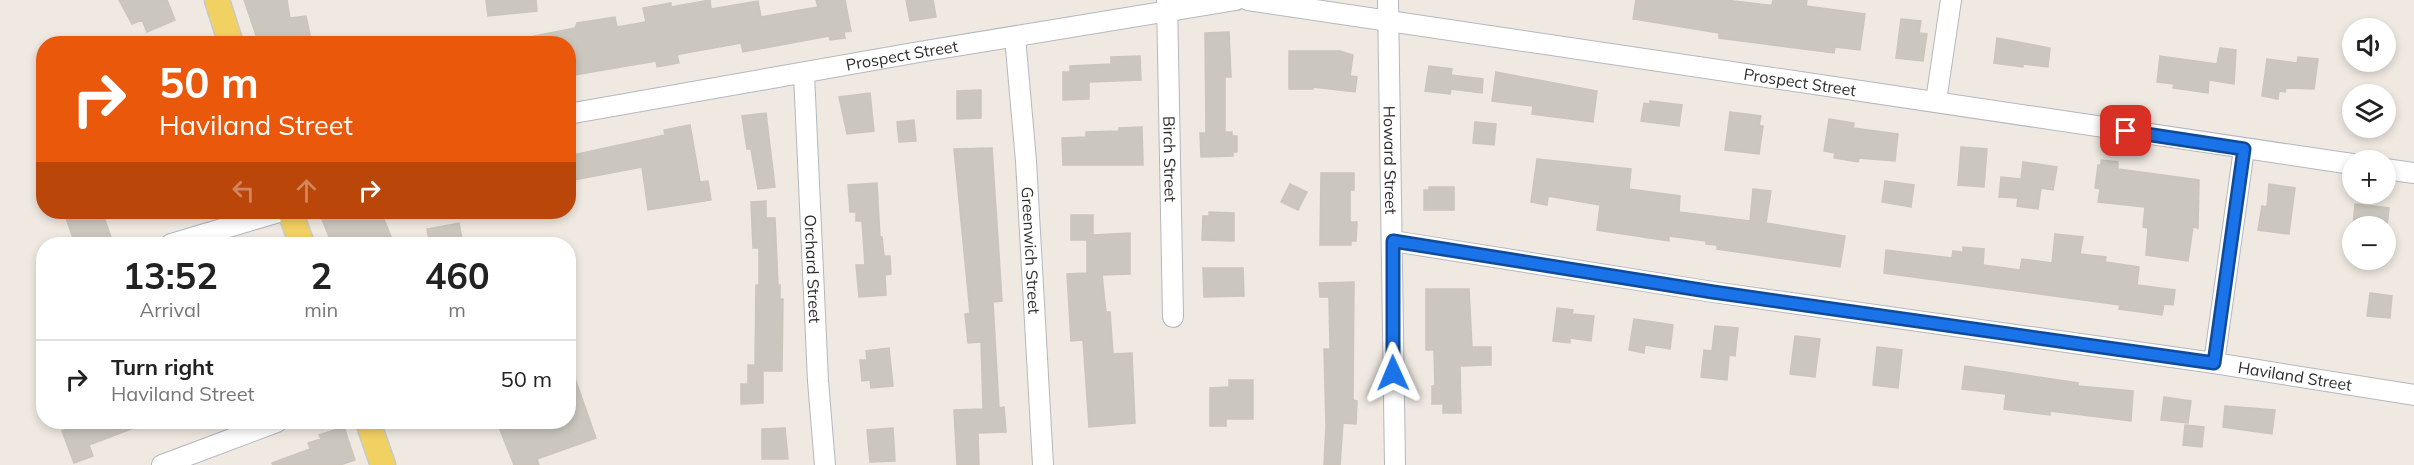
<!DOCTYPE html>
<html lang="en">
<head>
<meta charset="utf-8">
<style>
	:root { --surface:#fff; --page:#f6f6f6; --text:#222; --muted:#767676; --line:#e0e0e0 }
	body { margin:0; font-family:Mulish,sans-serif; background:var(--page); color:var(--text); height:100vh; display:flex; flex-direction:column; font-size:22px; white-space:nowrap }
	* { box-sizing:border-box; margin:0 }
	p { font-size:20px; color:var(--muted) }
	.icon { flex:none; width:33px; height:33px; fill:none; stroke:currentColor; stroke-width:2; stroke-linecap:round; stroke-linejoin:round }
	.map { position:relative; flex:1; overflow:hidden }
	.sheet { position:absolute; left:36px; top:237px; width:540px; height:192px; display:flex; flex-direction:column; background:var(--surface); border-radius:24px; box-shadow:0 3px 9px #0003 }
	.sheet>* { flex:none }
	.hud { position:absolute; left:36px; top:36px; width:540px; height:183px; border-radius:24px; box-shadow:0 3px 9px #0003; background:#ea580c; color:#fff; overflow:hidden }
	.controls { position:absolute; left:2342px; top:18px; display:grid; gap:12px }
	.controls a { display:grid; place-items:center; width:54px; height:54px; border-radius:50%; background:var(--surface); box-shadow:0 3px 9px #0003; font-size:30px }
	.pin { position:absolute; display:grid; place-items:center; width:51px; height:51px; color:#fff; margin:-26px; border-radius:12px; box-shadow:0 3px 9px #0006 }
	.me { position:absolute; width:66px; margin:-33px; rotate:359deg; stroke-linejoin:round; filter:drop-shadow(0 0 4px #0008) }
	.turn { display:flex; align-items:center; gap:21px; height:126px; padding:0 24px; font-size:27px }
	.turn .icon { width:78px; height:78px; stroke-width:2.5 }
	.turn b { display:block; font-size:42px; line-height:51px }
	.lanes { display:flex; align-items:center; height:57px; padding:0 24px; background:#0003; justify-content:center; gap:30px; direction:ltr }
	.lanes .off { opacity:.35 }
	.eta { display:flex; justify-content:space-evenly; align-items:center; height:102px; text-align:center }
	.eta b { font-size:36px; font-weight:700; line-height:42px }
	ul { padding:0; list-style:none }
	li { display:flex; align-items:center; gap:18px; height:78px; padding:0 24px; border-top:2px solid var(--line) }
	li div { flex:1 }
	li b { display:block; font-size:22px }
	li em { font-style:normal }
	.map>svg:first-child { display:block }
	.building { fill:#cbc7bf; stroke:#cbc5ba; stroke-width:1.5 }
	.lines { fill:none; stroke-linecap:round; stroke-linejoin:round }
	.minor-casing { stroke:#b4b7c1; stroke-width:22 }
	.major-casing { stroke:#c9c9c9; stroke-width:27 }
	.minor { stroke:#fff; stroke-width:20 }
	.major { stroke:#f2d163; stroke-width:24 }
	.route-casing { stroke:#114b97; stroke-width:15 }
	.route { stroke:#1a73e8; stroke-width:10 }
	.labels { text-anchor:middle; stroke-width:4.5; stroke-linejoin:round; paint-order:stroke }
	.street-label { font-size:16px; fill:#2e2e2e; stroke:#fff }
</style>
</head>
<body>
<div class="map">
<svg width="2414" height="465" viewBox="0 0 2414 465">
	<rect width="100%" height="100%" fill="#efe9e1"/>
	<path class="building" d="M119 0H167L175 20 147 32 142 20 132 24Z
		M244 0H287L290 18 306 16 312 44H259Z
		M486 0H536L537 11 488 16Z
		M710 0 711 9 758 1 761 17 818 7 816 0H845L851 31 844 32 845 38 830 40 829 36 743 52 741 43 680 54 677 55 679 63 657 67 656 61 568 76V44H535L534 36 575 28 577 23 615 17 617 27 646 22 643 8 671 3V7Z
		M906 0H933L936 17 910 21Z
		M1636 0H1725L1768 5H1772L1773 0H1807L1806 6 1865 14 1860 50 1835 47 1834 53 1719 38V33L1633 19Z
		M1901 19 1921 21 1919 33 1927 34 1923 61 1896 58Z
		M1229 32 1231 77H1225V132H1232V136H1237V152H1233V156L1201 157 1200 133H1206L1205 33Z
		M1997 38 2050 48 2048 67 2023 64V67L1994 63Z
		M2220 48 2236 50 2234 84 2209 80 2208 93 2173 88 2174 84 2157 82 2160 56 2217 64Z
		M1289 51H1340L1353 55 1350 76 1357 77 1355 92 1313 87V89H1289Z
		M1140 56 1141 80 1089 82V99L1063 100V72H1070V66L1111 64V57Z
		M2298 57 2318 59 2314 89 2286 88 2285 92 2279 91 2278 99 2262 96 2267 59 2297 63Z
		M1429 66 1452 69 1451 75 1483 79 1482 93 1451 89 1450 94 1425 91Z
		M1496 72 1597 91 1593 122 1532 114 1533 106 1492 101Z
		M981 90V118L957 119V91Z
		M870 93 874 131 847 134 839 97Z
		M1650 101 1682 105 1679 126 1641 121 1644 103 1650 104Z
		M1730 112 1761 116 1759 125 1763 126 1759 154 1725 150Z
		M766 113 775 187 758 189 751 149H747L742 116Z
		M1829 119 1854 123 1853 128 1898 134 1895 161 1859 158 1858 162 1834 158 1835 153 1824 151Z
		M914 120 916 141 899 142 897 122Z
		M1475 122 1496 124 1494 145 1473 143Z
		M690 125 700 182 708 181 711 200 648 210 642 167 568 181V156L665 135 664 130Z
		M1142 127 1143 165H1063L1062 138 1086 137V132L1119 131V128Z
		M1961 147 1987 149 1984 187 1958 185Z
		M992 148 1002 301 993 302 999 408 1004 407 1006 432 978 433 979 465H957L954 410 983 409 981 342 968 343 965 314 970 313 954 149Z
		M1537 159 1631 169 1629 189 1680 196 1679 212 1750 221 1753 189 1771 191 1766 223 1845 236 1840 267 1717 249V245L1706 244V241L1669 236V241L1597 230 1600 205 1548 196 1547 205 1531 202Z
		M2101 160 2118 162V169L2199 180 2198 228 2193 227 2188 261 2146 255 2148 228 2143 227 2145 207 2098 202 2100 189 2095 188 2098 165H2101Z
		M2023 162 2057 167 2053 190 2041 188 2038 209 2017 206 2018 198 1999 197 2001 177 2021 179Z
		M1321 173H1354V190H1350V222H1357L1356 241H1351V245H1320Z
		M1885 181 1914 185 1911 207 1882 202Z
		M877 183 880 237H882L884 256H890L891 274 885 275 886 295 859 297 856 265H865L862 221H856V212H850L848 185Z
		M1290 184 1307 192 1298 210 1281 202Z
		M2269 184 2295 188 2289 234 2258 230 2262 206 2267 207Z
		M1429 187H1454V210H1424V190H1429Z
		M766 201V218H775L778 285H780V299H783L782 371H763V403L741 404V384H748V365H755L756 285H759V248H753L751 202Z
		M2355 204 2389 208 2387 226H2353Z
		M83 212H102L111 237 91 244H75L66 218Z
		M319 212H381L394 244H332Z
		M1209 212 1234 213V241L1202 240 1203 216H1209Z
		M1071 215H1093V235L1130 233V274L1102 275 1106 312H1110L1113 354 1132 353 1135 423 1089 427 1083 340 1071 341 1067 274 1087 273V240H1071Z
		M459 223 463 244H430L427 229Z
		M2055 234 2083 237 2080 254 2106 257 2105 262 2139 267 2137 285 2175 290 2173 305 2164 304 2162 315 2119 309 2120 305 1884 273 1886 250 1952 258 1953 251 1963 252V247L1984 249 1983 265 2020 270 2022 259 2052 263Z
		M1203 268H1243L1244 296 1204 297Z
		M1354 282 1353 400 1357 401 1356 424 1343 423 1340 465H1324L1326 426 1324 349H1330L1329 297H1320L1319 283Z
		M1426 289H1469L1472 347H1491V365L1460 366 1461 413H1443V404H1432V386H1435L1434 350H1426Z
		M2370 293 2392 296 2390 318 2367 316Z
		M1557 308 1573 310 1572 314 1594 316 1591 341 1570 338V343L1553 341Z
		M1634 319 1673 325 1670 349 1645 345 1644 353 1629 350Z
		M1715 326 1738 328 1735 356 1729 355 1727 380 1701 377 1704 350 1712 351Z
		M1795 336 1820 339 1815 377 1790 374Z
		M1877 347 1902 350 1898 388 1873 385Z
		M889 348 893 386 871 388 870 380 862 381 860 360H867L866 351Z
		M1965 366 2078 383V386L2133 391 2131 421 2050 411V415L2004 409 2006 394 1962 389Z
		M571 367 596 438 537 459 539 465H514L497 422H568V368Z
		M1229 380H1253V419H1226V426H1210V388L1229 387Z
		M2164 397 2191 401 2188 423 2161 420Z
		M2225 406 2275 410 2272 434 2223 427Z
		M64 422H147V423L89 445 93 456 74 463 62 431 67 429Z
		M2185 425 2204 427 2202 447 2183 445Z
		M344 427 355 460 340 465H273L272 463 310 449 308 443 321 439 319 435Z
		M785 428 788 459H762V429Z
		M893 428 895 461 870 462 867 430Z"/>
	<g class="lines">
		<defs>
			<g id="minor">
				<path id="s1" d="M1167 0 1173 317"/>
				<path id="s2" d="M1248 0 2352 164"/>
				<path id="s3" d="M1388 0 1395 465"/>
				<path id="s4" d="M1015 37 1026 161 1043 465"/>
				<path id="s5" d="M804 74 818 381 825 465"/>
				<path d="M1936 101 1951 0"/>
				<path id="s6" d="M568 114 919 52 1236 0"/>
				<path d="M2385 169 2414 173"/>
				<path id="s7" d="M1393 241 1713 292 2214 363 2414 395"/>
				<path d="M171 244 279 212"/>
				<path d="M2214 363 2244 149"/>
				<path d="M162 465 277 422"/>
			</g>
			<path id="major" d="M217 0 231 44
				M290 212 302 244
				M368 422 383 465"/>
		</defs>
		<use href="#minor" class="minor-casing"/>
		<use href="#major" class="major-casing"/>
		<use href="#minor" class="minor"/>
		<use href="#major" class="major"/>
	</g>
	<g class="lines">
		<defs>
			<path id="route" d="M1393 373V241L1713 292 2214 363 2244 149 2126 131"/>
		</defs>
		<use href="#route" class="route-casing"/>
		<use href="#route" class="route"/>
	</g>
	<g class="labels">
		<g class="street-label">
			<text dy="6" stroke="none"><textPath href="#s6" startOffset="339">Prospect Street</textPath></text>
			<text dy="6" stroke="none"><textPath href="#s2" startOffset="558">Prospect Street</textPath></text>
			<text dy="6" stroke="none"><textPath href="#s1" startOffset="159">Birch Street</textPath></text>
			<text dy="6" stroke="none"><textPath href="#s3" startOffset="160">Howard Street</textPath></text>
			<text dy="6" stroke="none"><textPath href="#s4" startOffset="214">Greenwich Street</textPath></text>
			<text dy="6" stroke="none"><textPath href="#s5" startOffset="195">Orchard Street</textPath></text>
			<text dy="6" stroke="none"><textPath href="#s7" startOffset="912">Haviland Street</textPath></text>
		</g>
	</g>
</svg>
<div class="controls">
<a><svg class="icon" aria-label="sound" viewBox="0 0 24 24"><path d="M4 9h4l5-4v14l-5-4H4zM17 9q2 3 0 6"/></svg></a>
<a><svg class="icon" aria-label="layers" viewBox="0 0 24 24"><path d="M12 4l9 5-9 5-9-5zM3 14l9 5 9-5"/></svg></a>
<a>+</a>
<a>−</a>
</div>
<div class="pin" style="left:2126px;top:131px;background:#d93025"><svg class="icon" aria-label="arrive" viewBox="0 0 24 24"><path d="M6 21V4h12l-3 4 3 4H6"/></svg></div>
<svg class="me" style="left:1393px;top:373px" viewBox="-20 -20 40 40"><path d="M0-17L14 15 0 8-14 15z" fill="#1a73e8" stroke="#fff" stroke-width="4"/></svg>
<div class="hud">
<div class="turn"><svg class="icon" aria-label="right" viewBox="0 0 24 24"><path d="M7 20v-9h11M14 6l5 5-5 5"/></svg><div><b>50 m</b>Haviland Street</div></div>
<div class="lanes"><svg class="icon off" aria-label="left" viewBox="0 0 24 24"><path d="M17 20v-9H6M10 6l-5 5 5 5"/></svg><svg class="icon off" aria-label="ahead" viewBox="0 0 24 24"><path d="M12 20V5M6 11l6-6 6 6"/></svg><svg class="icon" aria-label="right" viewBox="0 0 24 24"><path d="M7 20v-9h11M14 6l5 5-5 5"/></svg></div>
</div>
<section class="sheet">
<div class="eta">
<div><b>13:52</b><p>Arrival</p></div>
<div><b>2</b><p>min</p></div>
<div><b>460</b><p>m</p></div>
</div>
<ul>
<li><svg class="icon" aria-label="right" viewBox="0 0 24 24"><path d="M7 20v-9h11M14 6l5 5-5 5"/></svg><div><b>Turn right</b><p>Haviland Street</p></div><em>50 m</em></li>
</ul>
</section>
</div>
</body>
</html>
